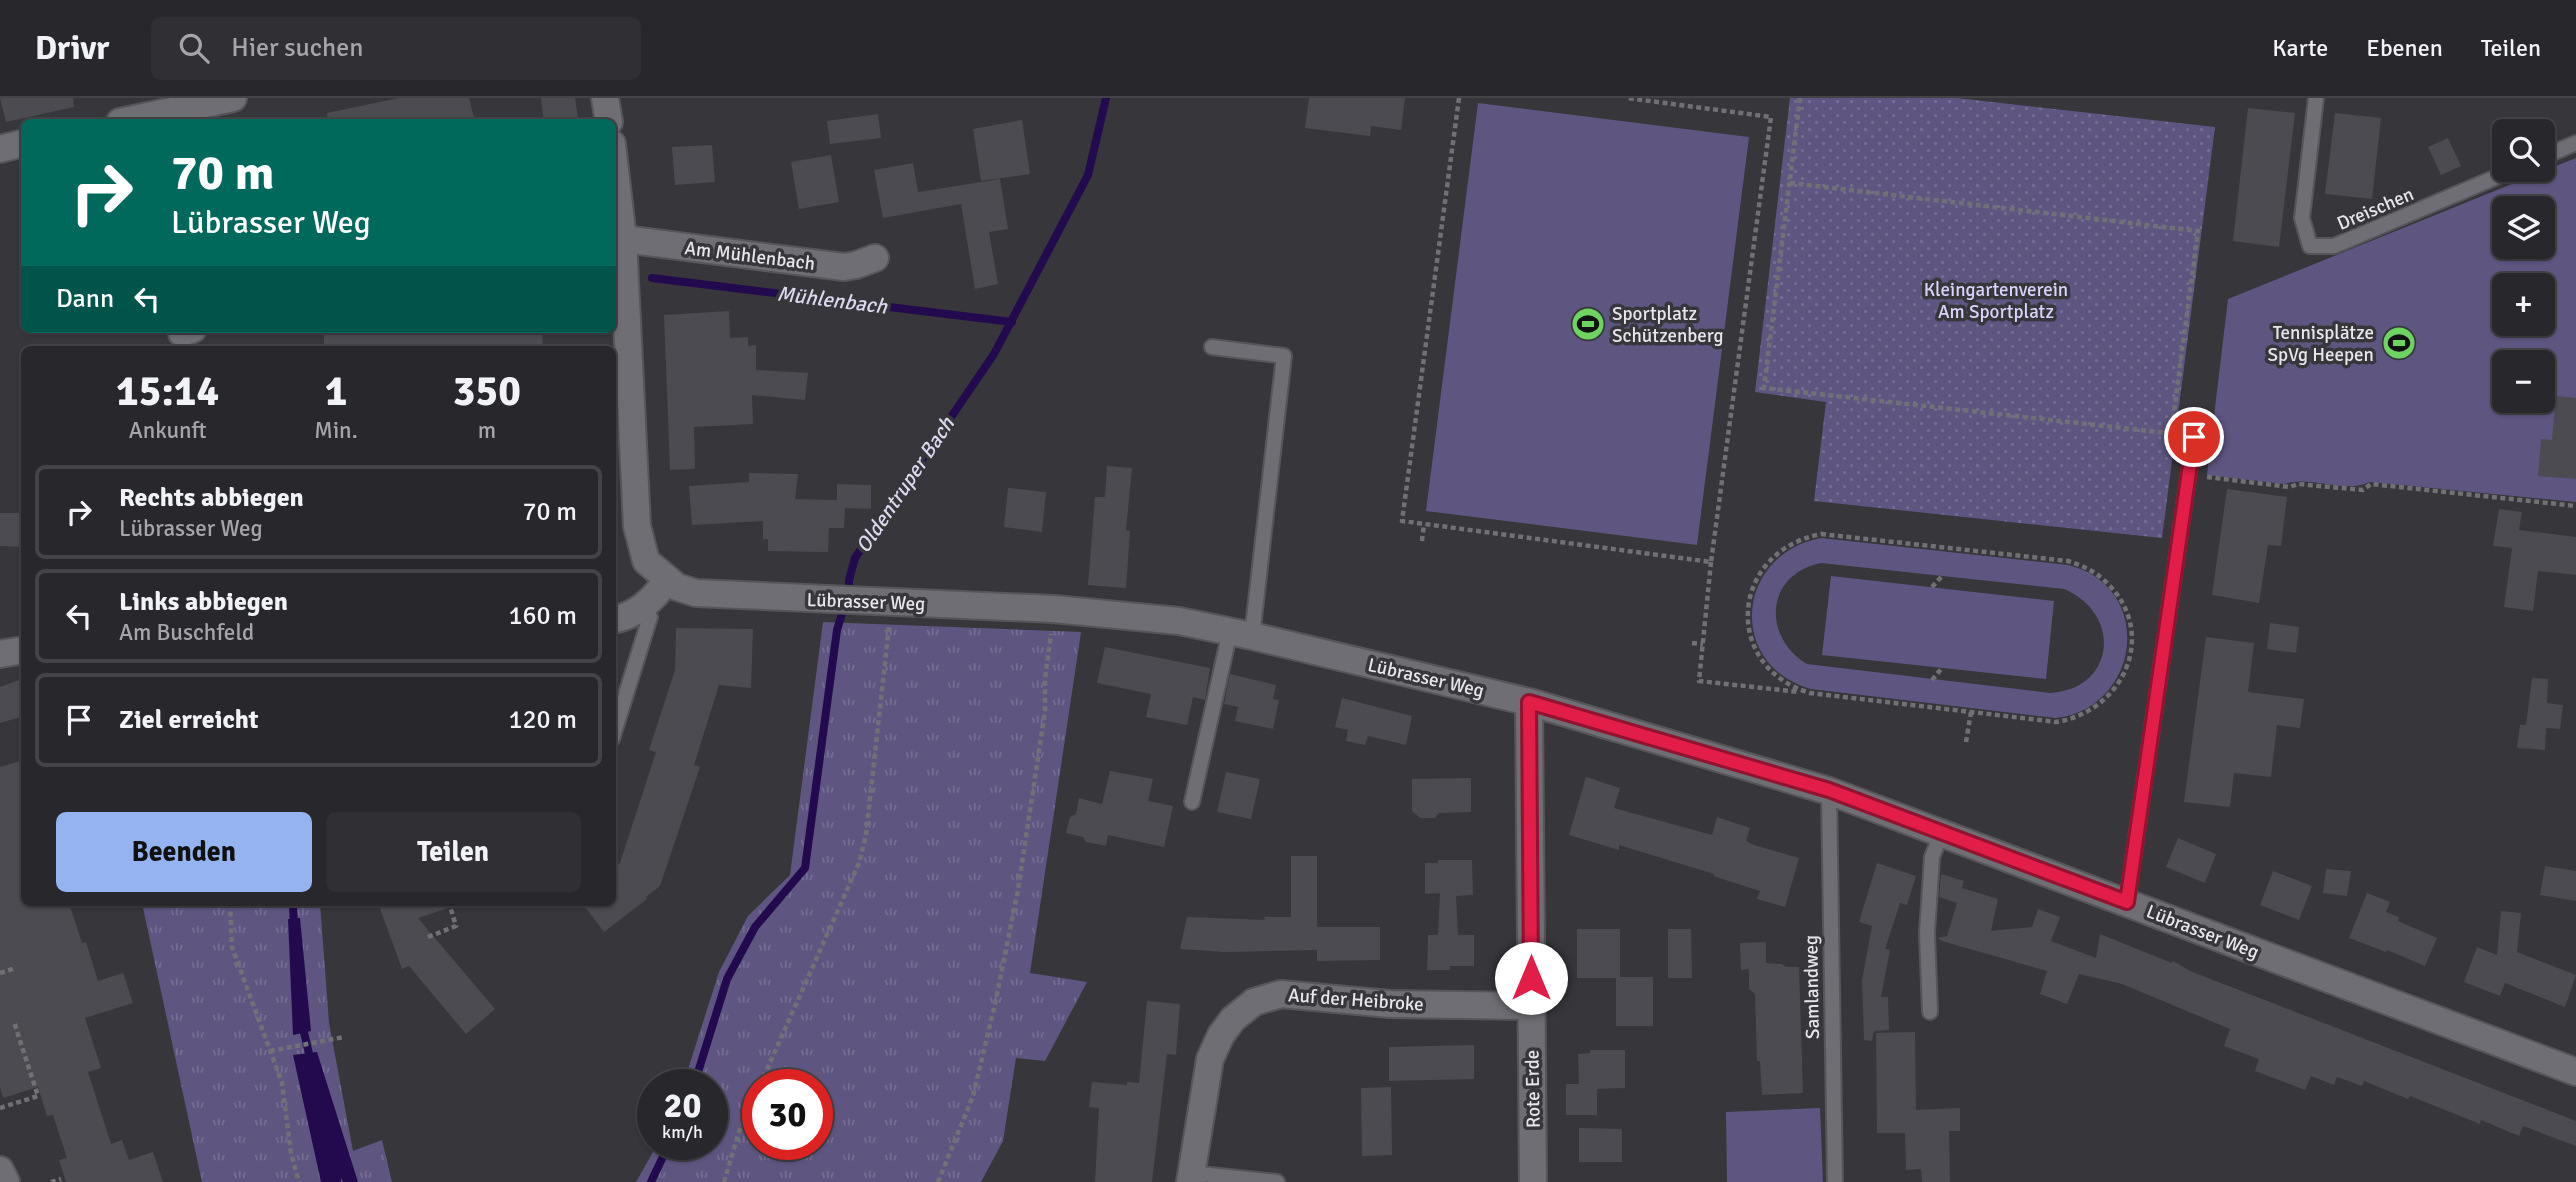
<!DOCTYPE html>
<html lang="de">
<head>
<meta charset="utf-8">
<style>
	:root { --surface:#28282c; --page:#303034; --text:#f1f3f6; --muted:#a5a6a9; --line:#444448; --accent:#95b2f1 }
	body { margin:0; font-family:Signika,sans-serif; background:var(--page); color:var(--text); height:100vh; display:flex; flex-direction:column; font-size:26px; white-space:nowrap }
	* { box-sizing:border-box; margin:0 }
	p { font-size:23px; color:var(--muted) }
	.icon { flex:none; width:38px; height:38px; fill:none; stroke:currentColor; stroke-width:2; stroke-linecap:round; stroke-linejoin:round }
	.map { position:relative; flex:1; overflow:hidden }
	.side { position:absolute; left:21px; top:248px; width:595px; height:560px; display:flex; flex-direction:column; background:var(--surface); border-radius:10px; box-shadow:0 2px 5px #0004,0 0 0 2px var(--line) }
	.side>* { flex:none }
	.guide { position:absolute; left:21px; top:21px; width:595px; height:214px; border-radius:10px; box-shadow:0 2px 5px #0004,0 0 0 2px var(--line); background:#00695c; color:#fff; overflow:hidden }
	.fabs { position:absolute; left:2492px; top:21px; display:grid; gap:14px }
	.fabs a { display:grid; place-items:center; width:63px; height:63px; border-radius:10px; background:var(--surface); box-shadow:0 2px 5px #0004,0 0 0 2px var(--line); font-size:35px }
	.speed { position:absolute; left:637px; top:971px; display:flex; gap:14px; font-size:35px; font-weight:700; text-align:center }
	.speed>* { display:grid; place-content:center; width:91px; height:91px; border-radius:50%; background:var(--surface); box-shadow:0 2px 5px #0004,0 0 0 2px var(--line); line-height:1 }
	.speed small { font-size:18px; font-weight:400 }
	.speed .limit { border:10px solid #d22; background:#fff; color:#111 }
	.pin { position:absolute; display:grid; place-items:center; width:60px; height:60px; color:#fff; margin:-30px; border:4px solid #fff; border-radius:50%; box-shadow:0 2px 7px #0007 }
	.me { position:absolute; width:77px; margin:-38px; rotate:0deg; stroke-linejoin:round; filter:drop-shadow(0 0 5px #0008) }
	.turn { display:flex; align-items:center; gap:24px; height:147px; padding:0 35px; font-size:32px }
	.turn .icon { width:91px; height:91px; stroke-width:2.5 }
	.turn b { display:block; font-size:49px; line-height:60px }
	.then { display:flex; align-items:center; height:66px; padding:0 35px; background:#0003; gap:14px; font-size:26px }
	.eta { display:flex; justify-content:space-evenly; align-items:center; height:119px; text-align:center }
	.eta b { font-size:42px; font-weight:700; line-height:49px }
	.action { display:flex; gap:14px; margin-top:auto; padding:14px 35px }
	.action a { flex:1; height:80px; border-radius:10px; background:var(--accent); color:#111; font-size:28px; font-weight:700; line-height:80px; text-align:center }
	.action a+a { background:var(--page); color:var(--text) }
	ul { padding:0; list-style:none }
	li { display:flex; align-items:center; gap:21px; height:94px; margin:0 14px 10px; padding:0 21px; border:4px solid var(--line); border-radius:10px }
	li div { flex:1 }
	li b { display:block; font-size:26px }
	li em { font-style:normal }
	header { display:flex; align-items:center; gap:42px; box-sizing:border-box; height:98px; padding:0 35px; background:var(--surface); border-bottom:2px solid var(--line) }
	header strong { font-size:33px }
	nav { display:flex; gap:38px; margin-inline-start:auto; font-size:24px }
	.search { width:490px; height:63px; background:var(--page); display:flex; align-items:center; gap:18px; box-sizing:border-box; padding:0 24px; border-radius:10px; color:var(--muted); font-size:26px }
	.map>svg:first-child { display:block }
	.grass { fill:#5e5681; fill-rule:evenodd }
	.park { fill:url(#park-tufts); fill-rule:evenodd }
	.garden { fill:url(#garden-dots) }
	.water { fill:#230a4e }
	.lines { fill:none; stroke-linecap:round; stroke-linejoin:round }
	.stream { stroke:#230a4e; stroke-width:8 }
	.building { fill:#4c4b51 }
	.service-casing { stroke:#56555a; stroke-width:18 }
	.minor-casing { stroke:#56555a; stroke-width:30 }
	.path { stroke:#717175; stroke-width:4.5; stroke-dasharray:5 3.5; stroke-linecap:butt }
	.service { stroke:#6f6e74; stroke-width:14 }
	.minor { stroke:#6f6e74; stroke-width:26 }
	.route-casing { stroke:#92132f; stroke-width:18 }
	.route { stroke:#e11d48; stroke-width:12 }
	.labels { text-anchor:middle; stroke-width:7; stroke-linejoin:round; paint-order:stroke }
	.street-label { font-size:19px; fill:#e7e6ea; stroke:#36363b }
	.park-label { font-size:19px; fill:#d8d3fc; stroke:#36363b }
	.poi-label { font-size:19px; fill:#e7e6ea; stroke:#36363b; text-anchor:start }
	.water-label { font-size:21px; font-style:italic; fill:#dbd9ee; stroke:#36363b }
</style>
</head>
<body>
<header>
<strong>Drivr</strong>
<div class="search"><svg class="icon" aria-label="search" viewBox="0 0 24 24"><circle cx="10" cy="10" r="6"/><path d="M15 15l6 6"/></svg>Hier suchen</div>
<nav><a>Karte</a><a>Ebenen</a><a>Teilen</a></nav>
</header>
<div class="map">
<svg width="2576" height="1084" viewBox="0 0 2576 1084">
	<defs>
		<pattern id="park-tufts" width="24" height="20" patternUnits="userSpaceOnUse" patternTransform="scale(1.75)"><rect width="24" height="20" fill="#5e5681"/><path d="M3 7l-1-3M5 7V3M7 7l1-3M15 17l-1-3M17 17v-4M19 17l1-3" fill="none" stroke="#756e93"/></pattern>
		<pattern id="garden-dots" width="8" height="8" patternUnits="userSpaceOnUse" patternTransform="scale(1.75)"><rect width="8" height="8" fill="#5e5681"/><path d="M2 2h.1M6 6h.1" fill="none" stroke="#756e93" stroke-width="1.8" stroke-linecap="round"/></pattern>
	</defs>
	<rect width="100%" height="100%" fill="#36363b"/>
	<path class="grass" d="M1478 5 1749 39 1697 447 1426 413Z
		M2576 60V404L2370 384C2342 396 2312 377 2284 386L2207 377 2228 201ZM2504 110H2543V149H2504ZM2504 187H2543V226H2504ZM2504 264H2543V303H2504Z
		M1821 440 2068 467C2074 469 2082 471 2088 474 2155 511 2131 612 2056 620L1811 591C1726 567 1736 456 1821 440ZM1821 465 2064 491C2124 517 2114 592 2050 595L1807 566C1761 538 1766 476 1821 465Z
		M1831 478 2054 503 2046 581 1822 557Z
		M1820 1010 1823 1084H1727L1726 1014Z"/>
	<path class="park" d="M823 524 1081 534 1030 875 1087 884 1045 963 1016 960 1003 1043 981 1084H636L657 1047 712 1046V987H683L719 874 748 818 790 777ZM758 987H817V1046H758Z
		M142 805H286L287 809 301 805H320L329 925 353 1053 382 1042 392 1084H202Z"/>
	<path class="garden" d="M1790 0H1957L2215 29 2162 440 1814 403 1826 304 1755 294Z"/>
	<path class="water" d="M300 820 311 933 293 937 288 821Z
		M317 954 358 1084H343L341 1080V1084H321L293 957Z"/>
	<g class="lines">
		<path class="stream" d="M652 180 1012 224
			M293 808 294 829
			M302 926 311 964
			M694 987 727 881 755 829 805 770 837 532 849 493V482L855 460 994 256 1088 77 1106 0
			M651 1084 669 1046"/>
	</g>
	<path class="building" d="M0 0H73L74 9 6 24Z
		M399 0H469L475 24H328L327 15Z
		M541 0H575L578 20 544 24Z
		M1309 0H1405L1401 32 1371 28 1370 38 1305 30Z
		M2248 10 2295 15 2279 149 2233 143Z
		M2335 15 2381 20 2372 101 2325 96Z
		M878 16 881 40 830 46 827 23Z
		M1022 22 1030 76 981 83 973 31Z
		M2448 40 2461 68 2441 77 2428 49Z
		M712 47 715 84 675 87 672 49Z
		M831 57 839 104 799 111 791 64Z
		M913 65 918 94 1000 81 1008 131 989 134 998 186 975 191 961 106 883 120 874 72Z
		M729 213 730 240 748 239V248L756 247V272L808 275 805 302 752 297 753 326 694 329 695 371 670 372 664 217Z
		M383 231H542L543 252H324V235Z
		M2556 298 2576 300V381L2538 378 2541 341 2552 342Z
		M1107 368 1132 370 1126 432 1130 433 1126 490 1088 487 1095 399H1105Z
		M749 375 798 376 795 401 837 402V386L871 387V411L845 410 844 430H829L828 454 768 453V441H763V423L692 427 689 388 749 384Z
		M1008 390 1046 394 1042 434 1004 429Z
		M2227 391 2287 399 2281 448 2268 447 2259 505 2212 497Z
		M2499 411 2522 414 2519 432 2576 439V477L2538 473 2533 513 2504 509 2512 450 2493 448Z
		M0 415H24V449L0 448Z
		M2270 525 2299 529 2296 555 2267 551Z
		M676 530 753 531 751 590 719 587 694 667 700 669 660 788 646 799 647 801 604 834 582 805H612V771L620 765 656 654 649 652 675 572Z
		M2206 539 2254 545 2248 594 2304 601 2300 630 2277 627 2271 679 2234 675 2230 709 2184 704Z
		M1105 549 1210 570 1205 602 1193 599 1187 627 1146 619 1151 596 1097 585Z
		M1230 576 1276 587 1273 601 1279 602 1273 631 1235 623 1238 609 1224 606Z
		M2532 580 2548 581 2547 605 2563 607 2560 631 2546 630 2545 652 2517 650 2520 627H2526Z
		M19 582 24 599V618L0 625V589Z
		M1342 600 1412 618 1406 647 1368 638 1365 647 1346 643 1348 632 1335 629Z
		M24 662V805H69L82 845 86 844 98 883 123 875 133 905 85 920 101 970 88 974 111 1046 122 1042 129 1062 153 1054 163 1084H66L59 1062 67 1060 53 1017 47 1018 38 989 3 1000 0 989V669Z
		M1110 673 1153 681 1148 703 1173 708 1164 749 1108 737 1106 748 1086 744 1083 739 1066 735 1070 719 1076 716 1079 700 1102 706Z
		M1226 674 1260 681 1251 721 1217 714Z
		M1586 679 1620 690 1614 710 1712 737 1717 719 1750 730 1746 743 1754 747 1799 760 1785 809 1757 801 1760 793 1713 778 1714 776 1619 747V752L1569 737Z
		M1471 680V714L1439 715 1435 720H1420L1412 713V681Z
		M2178 740 2216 756 2205 785 2166 769Z
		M1291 758H1317V829H1380V862L1317 863V852L1225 854 1180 851 1187 819 1265 822 1264 819H1291Z
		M1438 762H1472L1473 797 1456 798 1458 837H1474V868H1450V872H1427L1428 837H1438L1440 795 1425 796V765H1438Z
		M1877 765 1916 778 1907 807 1900 805 1885 851 1890 852 1881 899H1888L1889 932 1874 933 1872 943 1864 942 1862 882 1872 828 1859 824Z
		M2545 768 2576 773V803L2540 797Z
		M2326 771 2351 773 2347 798 2323 795Z
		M2273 773 2312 788 2299 822 2260 807Z
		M1941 776 1964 783 1961 792 1962 790 1998 801 1991 833 2032 829 2038 811 2060 819 2051 843 2096 860 2100 836 2172 865 2173 863 2190 873 2576 1023V1048L2523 1028 2519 1038 2481 1022 2480 1026 2410 998 2408 1001 2364 983 2362 988 2337 979 2334 987 2311 978 2305 992 2255 973 2259 961 2224 948 2230 931 2122 886 2079 876 2067 906 2040 896 2047 873 1945 844 1937 840 1947 838 1957 805 1939 799Z
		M2367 795 2390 804 2386 814 2399 819 2398 823 2437 840 2425 868 2387 852 2386 854 2349 840Z
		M378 805H450L451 809 418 820 495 911 466 936 409 868 402 871Z
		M2501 813 2521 815 2517 854 2576 877 2565 909 2505 885 2500 898 2464 884 2477 849 2497 857Z
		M1577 831H1620V879H1653V928H1616V880H1577Z
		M1668 831H1691L1692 880H1668Z
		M1766 844V865L1782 866 1786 869H1799L1803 995 1762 997 1760 963H1757L1755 896 1749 891V871L1741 872 1740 845Z
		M1147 903 1180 906 1176 957 1167 956 1152 1084H1095L1099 1010 1089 1009 1092 984 1127 987V984L1139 985Z
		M1915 934 1916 1012 1960 1010V1033H1949L1950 1084H1922L1921 1071 1906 1072 1905 1035H1877L1876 935Z
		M1474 947V981L1389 983V949Z
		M1590 952H1625V990L1597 991V1017H1566V986H1579L1578 956 1590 955Z
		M1391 989 1392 1057 1362 1058 1361 990Z
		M1579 1030 1622 1031V1064H1579Z"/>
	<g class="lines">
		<defs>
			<path id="service" d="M2316 0 2302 120 2310 148H2334L2513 72
				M2543 59 2576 45
				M1212 249 1284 258 1252 538
				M612 641 650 519 644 508
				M1829 693 1835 1084
				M1192 704 1230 533
				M2127 804 2194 339
				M1930 914 1927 835 1932 759 1942 734
				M1191 1075 1277 1084"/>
			<path id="minor" d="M605 0 609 24
				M120 24 233 0
				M612 46 623 141 637 428 646 463 677 489 696 495 1054 511 1179 523 1252 538 1529 604 1829 693 2576 974
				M0 51 24 45
				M623 141 844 169 856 167 875 160
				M182 235 193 231
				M612 522C637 518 652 502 667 483
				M0 556 24 552
				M1529 604 1533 1084
				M0 1072 6 1084
				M1190 1084 1210 961 1221 937 1233 921 1254 904 1281 896 1390 906 1531 908"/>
		</defs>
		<use href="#service" class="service-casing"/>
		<use href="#minor" class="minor-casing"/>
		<path class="path" d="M1459 0 1402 423 1711 464 1771 19 1627 0
			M1800 0 1764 290 2176 336
			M1790 85 2198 133 2171 336
			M2207 379 2290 389 2298 386 2363 392 2371 386 2576 408
			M1821 436 2068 463C2083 468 2095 473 2106 484 2159 534 2125 613 2056 624L1810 595C1722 569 1729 454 1821 436Z
			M1422 443 1424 426
			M1711 464 1699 583 1799 594
			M1932 489 1943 477
			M1692 545 1703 546
			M1932 582 1942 570
			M1966 644 1971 614
			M230 805 232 849 282 985 291 1055 299 1084
			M428 839 456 828 449 805
			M0 875 16 870
			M270 953 344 939
			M760 987 859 765 866 737 889 528
			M0 1010 38 998 14 924
			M51 1084 61 1081
			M724 1084 739 1034 758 991
			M938 1084 973 998 995 906 1018 792 1045 613V581L1051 536"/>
		<use href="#service" class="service"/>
		<use href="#minor" class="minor"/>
	</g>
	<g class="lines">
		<defs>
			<path id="route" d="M1531 880 1529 604 1829 692 2127 804 2194 339"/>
		</defs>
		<use href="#route" class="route-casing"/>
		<use href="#route" class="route"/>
	</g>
	<defs>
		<symbol id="stadium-disc" viewBox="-11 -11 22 22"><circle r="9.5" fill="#6dd361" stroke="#36363b"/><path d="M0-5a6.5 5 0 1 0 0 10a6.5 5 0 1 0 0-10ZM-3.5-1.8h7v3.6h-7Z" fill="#111"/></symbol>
	</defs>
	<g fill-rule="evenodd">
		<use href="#stadium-disc" x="1569" y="207" width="38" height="38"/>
		<use href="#stadium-disc" x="2380" y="226" width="38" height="38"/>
	</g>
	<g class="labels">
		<g class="street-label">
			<text transform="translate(2375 110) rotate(-23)" y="7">Dreischen</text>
			<text transform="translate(750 157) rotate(7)" y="7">Am Mühlenbach</text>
			<text transform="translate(866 503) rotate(2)" y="7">Lübrasser Weg</text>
			<text transform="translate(1426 579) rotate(13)" y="7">Lübrasser Weg</text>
			<text transform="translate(2203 833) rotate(21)" y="7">Lübrasser Weg</text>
			<text transform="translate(1811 889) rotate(-91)" y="7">Samlandweg</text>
			<text transform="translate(1356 901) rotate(4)" y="7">Auf der Heibroke</text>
			<text transform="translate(1532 991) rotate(-91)" y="7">Rote Erde</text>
		</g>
		<g class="park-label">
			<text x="1996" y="198">Kleingartenverein<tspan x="1996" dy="22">Am Sportplatz</tspan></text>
		</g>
		<g class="poi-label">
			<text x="1612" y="222">Sportplatz<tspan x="1612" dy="22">Schützenberg</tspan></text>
			<text x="2374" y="241" text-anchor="end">Tennisplätze<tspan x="2374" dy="22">SpVg Heepen</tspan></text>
		</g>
		<g class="water-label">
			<text transform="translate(832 202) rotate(7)" y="7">Mühlenbach</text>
			<text transform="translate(905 387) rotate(-56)" y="7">Oldentruper Bach</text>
		</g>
	</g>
</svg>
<div class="fabs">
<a><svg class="icon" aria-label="search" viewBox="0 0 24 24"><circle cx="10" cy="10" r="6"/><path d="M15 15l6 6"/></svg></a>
<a><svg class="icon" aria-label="layers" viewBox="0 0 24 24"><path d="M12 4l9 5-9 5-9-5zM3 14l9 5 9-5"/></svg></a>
<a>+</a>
<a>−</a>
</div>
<div class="speed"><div>20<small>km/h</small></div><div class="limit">30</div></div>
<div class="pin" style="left:2194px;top:339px;background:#d93025"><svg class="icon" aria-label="arrive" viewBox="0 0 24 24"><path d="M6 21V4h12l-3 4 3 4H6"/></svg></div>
<svg class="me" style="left:1531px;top:880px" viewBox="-20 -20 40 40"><circle r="19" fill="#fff"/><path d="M0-13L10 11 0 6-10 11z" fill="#e11d48"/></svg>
<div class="guide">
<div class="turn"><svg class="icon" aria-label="right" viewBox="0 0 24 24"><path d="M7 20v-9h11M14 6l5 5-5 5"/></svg><div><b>70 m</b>Lübrasser Weg</div></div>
<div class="then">Dann<svg class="icon" aria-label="left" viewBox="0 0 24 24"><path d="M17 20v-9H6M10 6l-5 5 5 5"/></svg></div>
</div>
<section class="side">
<div class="eta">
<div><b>15:14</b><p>Ankunft</p></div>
<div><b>1</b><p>Min.</p></div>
<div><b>350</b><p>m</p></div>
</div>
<ul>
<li><svg class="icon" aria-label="right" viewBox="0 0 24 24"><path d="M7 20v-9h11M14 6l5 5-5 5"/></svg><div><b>Rechts abbiegen</b><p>Lübrasser Weg</p></div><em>70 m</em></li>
<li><svg class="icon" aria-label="left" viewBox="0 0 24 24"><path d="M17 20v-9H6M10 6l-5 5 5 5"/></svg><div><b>Links abbiegen</b><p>Am Buschfeld</p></div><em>160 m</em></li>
<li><svg class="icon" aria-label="arrive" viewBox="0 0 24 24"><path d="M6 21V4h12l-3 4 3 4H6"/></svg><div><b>Ziel erreicht</b></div><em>120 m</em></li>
</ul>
<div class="action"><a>Beenden</a><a>Teilen</a></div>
</section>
</div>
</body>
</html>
